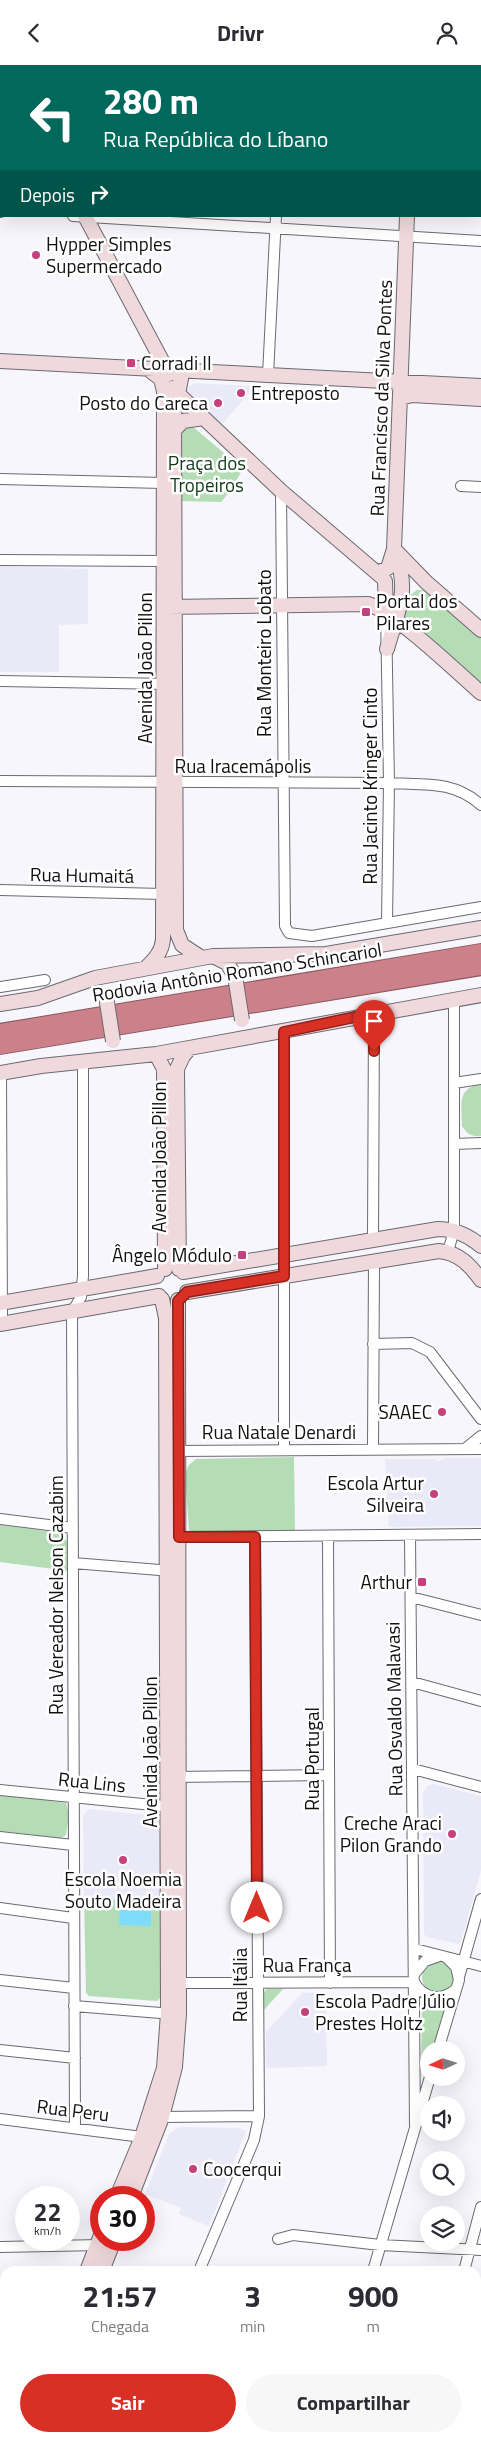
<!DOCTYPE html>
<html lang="pt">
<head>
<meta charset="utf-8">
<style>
	:root { --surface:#fff; --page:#f7f7f7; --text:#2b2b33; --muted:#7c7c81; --accent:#d93025 }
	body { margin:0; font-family:"Titillium Web",sans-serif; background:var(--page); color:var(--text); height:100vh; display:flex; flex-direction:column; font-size:19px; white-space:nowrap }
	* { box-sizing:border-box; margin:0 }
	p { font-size:16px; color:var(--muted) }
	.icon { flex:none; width:28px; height:28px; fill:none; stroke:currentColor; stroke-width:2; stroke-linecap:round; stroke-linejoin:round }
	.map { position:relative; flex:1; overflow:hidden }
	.drawer { position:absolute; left:0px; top:2201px; width:481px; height:176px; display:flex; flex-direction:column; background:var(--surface); border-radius:15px 15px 0 0; box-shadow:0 5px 20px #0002 }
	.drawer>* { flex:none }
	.top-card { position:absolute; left:0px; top:0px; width:481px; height:152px; box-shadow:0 5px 20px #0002; background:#00695c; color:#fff; overflow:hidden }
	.needle { width:32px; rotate:266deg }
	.controls { position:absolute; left:420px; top:1976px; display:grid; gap:10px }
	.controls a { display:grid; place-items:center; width:45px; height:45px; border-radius:50%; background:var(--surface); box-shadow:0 5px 20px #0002; font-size:25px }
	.speed { position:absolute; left:15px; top:2121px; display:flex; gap:10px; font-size:25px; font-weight:700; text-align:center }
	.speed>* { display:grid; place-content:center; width:65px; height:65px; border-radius:50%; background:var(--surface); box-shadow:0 5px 20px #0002; line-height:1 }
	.speed small { font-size:12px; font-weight:400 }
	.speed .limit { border:8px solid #d22; background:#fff; color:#111 }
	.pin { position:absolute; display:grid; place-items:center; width:42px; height:42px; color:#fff; margin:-51px -21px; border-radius:50% 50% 50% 0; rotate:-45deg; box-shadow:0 0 5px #0007 }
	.pin .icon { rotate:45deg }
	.me { position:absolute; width:55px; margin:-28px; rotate:0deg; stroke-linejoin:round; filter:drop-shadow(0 0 4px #0008) }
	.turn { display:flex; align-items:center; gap:18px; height:105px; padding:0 20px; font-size:22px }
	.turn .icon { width:65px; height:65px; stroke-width:2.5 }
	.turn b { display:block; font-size:35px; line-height:42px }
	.then { display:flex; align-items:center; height:48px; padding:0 20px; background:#0003; gap:10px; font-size:19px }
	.eta { display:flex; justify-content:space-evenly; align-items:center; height:85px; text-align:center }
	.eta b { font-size:30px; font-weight:700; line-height:35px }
	.action { display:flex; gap:10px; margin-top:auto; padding:10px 20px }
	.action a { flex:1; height:58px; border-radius:30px; background:var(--accent); color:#fff; font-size:20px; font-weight:700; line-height:58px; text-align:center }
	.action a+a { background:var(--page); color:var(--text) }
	header { display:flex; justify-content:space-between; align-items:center; height:65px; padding:0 20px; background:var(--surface); font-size:22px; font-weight:700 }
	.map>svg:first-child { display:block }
	.built { fill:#eae9f7 }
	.green { fill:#b4ddb6 }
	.water { fill:#7fdbfa }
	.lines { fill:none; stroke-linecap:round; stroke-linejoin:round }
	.street-casing { stroke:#6b6a70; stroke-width:12 }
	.secondary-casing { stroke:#6b6a70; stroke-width:16 }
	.highway-casing { stroke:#8a5960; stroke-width:20 }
	.street { stroke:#fff; stroke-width:10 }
	.secondary { stroke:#efd9dc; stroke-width:14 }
	.highway { stroke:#cb808a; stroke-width:18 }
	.secondary-bridge-casing { stroke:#6b6a70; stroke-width:16; stroke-linecap:butt }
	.secondary-bridge { stroke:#efd9dc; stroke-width:14 }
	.route-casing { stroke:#8d1f18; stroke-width:12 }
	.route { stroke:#d93025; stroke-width:9 }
	.poi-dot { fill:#c7407e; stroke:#fff; stroke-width:2 }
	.labels { text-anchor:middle; stroke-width:5; stroke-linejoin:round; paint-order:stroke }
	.poi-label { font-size:19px; fill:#101012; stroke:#fff; text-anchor:start }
	.street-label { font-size:19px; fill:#101012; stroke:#fff }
	.park-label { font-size:19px; fill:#103a16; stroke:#fff }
</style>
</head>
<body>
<header><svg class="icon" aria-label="back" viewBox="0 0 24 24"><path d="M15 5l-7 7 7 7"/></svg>Drivr<svg class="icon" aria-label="person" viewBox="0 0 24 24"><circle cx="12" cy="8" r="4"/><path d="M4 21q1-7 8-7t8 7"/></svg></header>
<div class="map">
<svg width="481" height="2377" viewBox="0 0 481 2377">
	<rect width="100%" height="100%" fill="#f6f6fc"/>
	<path class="built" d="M193 318 254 321V323L221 360 186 329V325Z
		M0 501 88 504V559L59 560V607H0Z
		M445 1393H481V1461L389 1462 385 1394H436L437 1397Z
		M434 1719 481 1731V1805L461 1877 458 1879 427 1872 424 1869 423 1728 427 1721Z
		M88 1744 156 1751 162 1758 163 1837 84 1833 83 1751Z
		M326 1927 327 2001 266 2003V1967L302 1928Z
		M179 2062 238 2063 246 2066 209 2161 179 2149 181 2143 145 2129 169 2069Z"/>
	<path class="green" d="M192 361 243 404 230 426 221 437 180 436 179 366 183 362Z
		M417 525H426L481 572V620L405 554C404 540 405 533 417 525Z
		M481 1019V1071C472 1072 467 1069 462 1061 462 1041 456 1023 481 1019Z
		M294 1392 295 1466H189L185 1408 189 1400 196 1394Z
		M0 1460 56 1467C73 1473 69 1491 69 1506L0 1497Z
		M0 1729 66 1738 69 1751 66 1770 61 1773 0 1766Z
		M84 1833 163 1837V1930L157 1936 89 1931 86 1928Z
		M422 1912a16 16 0 1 1 32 0a16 16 0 1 1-32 0Z
		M267 1924H283L262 1947V1929Z
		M422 1933 431 1937 447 1936 434 1985H429V2003L425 2007 421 2002Z"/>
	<path class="water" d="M120 1842 151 1843V1861L119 1860Z"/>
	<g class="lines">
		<defs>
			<path id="street" d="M146 0 164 1
				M282 1V0
				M480 21H481
				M0 147H1
				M73 151 481 176
				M268 310 276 151
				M0 414 163 418
				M461 421 481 422
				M281 426 285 861 289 868 312 871 481 842
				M0 495 163 496
				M386 548 389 718 387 857
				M0 616 169 619
				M0 716 389 718C424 720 453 715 481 740
				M0 825 163 829
				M0 922 45 915
				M284 967V1385
				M1 1008 2 1259
				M454 1018 481 1014
				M454 1079 481 1078
				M373 1175 374 948
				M448 1187 454 1165V935
				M373 1279 412 1278 430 1287 481 1354
				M373 1384 374 1197
				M465 1384 481 1371
				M172 1386 481 1384
				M0 1454 73 1463
				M410 1470 415 2060
				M328 1471 330 1918
				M179 1472 481 1469
				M73 1498 172 1506
				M411 1532 481 1550
				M412 1617 481 1636
				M413 1704 481 1722
				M173 1712 329 1710
				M0 1725 173 1742
				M0 1772 73 1780
				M0 1843 73 1853
				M415 1884 481 1901
				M415 1908 425 1896 439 1891
				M459 1912 481 1834
				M0 1915 74 1923
				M414 1917C424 1934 442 1937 456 1924
				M173 1918 414 1917
				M74 1941 173 1949
				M0 1985 75 1993
				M438 1985 459 1915 456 1902 447 1893
				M162 2052 259 2051
				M0 2054 142 2072
				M75 2063 72 1247 81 1232 83 1211V998
				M278 2174 293 2170 380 2180 481 2185
				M0 2182 101 2180
				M199 2206 254 2075 259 2051 255 1472
				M373 2206 430 2012
				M464 2206 481 2142
				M0 2341 5 2340
				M126 2372 138 2377
				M418 2372 422 2377"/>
			<path id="secondary" d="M8 0V1
				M414 1V0
				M85 151 169 309
				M0 296 481 321
				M176 308 181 314 174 349 176 865 182 880 202 893
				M172 323 281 426 383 513
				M400 333 412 330 481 334
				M175 364 183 356 204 353
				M394 484 426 517 481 565
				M377 508 388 503 394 484 407 151
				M385 516 386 548
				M167 542 368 539C395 547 457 607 481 628
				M387 584C397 547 410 528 396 490
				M213 891 227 898 235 911
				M146 903C155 894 162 887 163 874L164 326 161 314 148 304
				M0 939 38 933 95 913 213 891 326 889 481 863
				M156 989 164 1004 165 1204
				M0 1008 41 1001 156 989 481 930
				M179 1204 177 1004 183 991 189 984
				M183 1207 438 1164C455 1164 468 1170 481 1181
				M187 1227 439 1186C459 1188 470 1200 481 1215
				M0 1238 157 1211
				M0 1259 159 1231
				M117 2132 142 2072 164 2003 168 1948 166 1253 162 1234
				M131 2132 162 2052 175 2002 179 1949 178 1235
				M87 2206 101 2170
				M102 2206 114 2175
				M40 2377V2372"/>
			<path id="highway" d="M0 968 481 888
				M0 980 481 901"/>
		</defs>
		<use href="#street" class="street-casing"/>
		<use href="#secondary" class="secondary-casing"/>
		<use href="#highway" class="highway-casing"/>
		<use href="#street" class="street"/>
		<use href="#secondary" class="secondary"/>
		<use href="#highway" class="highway"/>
		<defs>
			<path id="secondary-bridge" d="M235 911 242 955
				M106 931 113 976"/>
		</defs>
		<use href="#secondary-bridge" class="secondary-bridge-casing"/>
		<use href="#secondary-bridge" class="secondary-bridge"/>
	</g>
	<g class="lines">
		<defs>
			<path id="route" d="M257 1843 255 1472H179L178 1236 187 1227 284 1211V967L374 948V986"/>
		</defs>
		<use href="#route" class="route-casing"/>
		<use href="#route" class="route"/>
	</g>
	<g class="poi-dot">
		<circle cx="36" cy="190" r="5"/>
		<rect x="126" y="293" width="10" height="10" rx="2.5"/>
		<circle cx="241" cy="328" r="5"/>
		<circle cx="218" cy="338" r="5"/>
		<rect x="361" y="542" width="10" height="10" rx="2.5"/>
		<rect x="237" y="1185" width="10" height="10" rx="2.5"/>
		<circle cx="442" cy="1347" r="5"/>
		<circle cx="434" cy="1429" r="5"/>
		<rect x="417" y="1512" width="10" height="10" rx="2.5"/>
		<circle cx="452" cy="1769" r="5"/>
		<circle cx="123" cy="1795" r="5"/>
		<circle cx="305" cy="1947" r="5"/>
		<circle cx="193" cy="2104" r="5"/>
	</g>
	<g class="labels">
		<g class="poi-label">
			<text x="46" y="186">Hypper Simples<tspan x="46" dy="22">Supermercado</tspan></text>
			<text x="141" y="305">Corradi II</text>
			<text x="251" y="335">Entreposto</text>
			<text x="208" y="345" text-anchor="end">Posto do Careca</text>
			<text x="376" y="543">Portal dos<tspan x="376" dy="22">Pilares</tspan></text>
			<text x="232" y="1197" text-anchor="end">Ângelo Módulo</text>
			<text x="432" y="1354" text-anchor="end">SAAEC</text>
			<text x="424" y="1425" text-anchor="end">Escola Artur<tspan x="424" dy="22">Silveira</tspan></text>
			<text x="412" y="1524" text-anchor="end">Arthur</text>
			<text x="442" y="1765" text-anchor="end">Creche Araci<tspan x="442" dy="22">Pilon Grando</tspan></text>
			<text x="123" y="1821" text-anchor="middle">Escola Noemia<tspan x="123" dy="22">Souto Madeira</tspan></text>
			<text x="315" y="1943">Escola Padre Júlio<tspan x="315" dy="22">Prestes Holtz</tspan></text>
			<text x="203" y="2111">Coocerqui</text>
		</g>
		<g class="street-label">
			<text transform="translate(381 333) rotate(-88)" y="7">Rua Francisco da Silva Pontes</text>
			<text transform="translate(264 588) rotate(-90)" y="7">Rua Monteiro Lobato</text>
			<text transform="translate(145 603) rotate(-90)" y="7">Avenida João Pillon</text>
			<text x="243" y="708">Rua Iracemápolis</text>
			<text transform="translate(370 721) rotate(-90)" y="7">Rua Jacinto Kringer Cinto</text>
			<text transform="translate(82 810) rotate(1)" y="7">Rua Humaitá</text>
			<text transform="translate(237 907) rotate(-9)" y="7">Rodovia Antônio Romano Schincariol</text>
			<text transform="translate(159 1092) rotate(-90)" y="7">Avenida João Pillon</text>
			<text x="279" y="1374">Rua Natale Denardi</text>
			<text transform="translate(56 1530) rotate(-90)" y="7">Rua Vereador Nelson Cazabim</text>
			<text transform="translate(394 1644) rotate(-91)" y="7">Rua Osvaldo Malavasi</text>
			<text transform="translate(150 1687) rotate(-90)" y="7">Avenida João Pillon</text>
			<text transform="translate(312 1694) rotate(-90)" y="7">Rua Portugal</text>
			<text transform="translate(92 1717) rotate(6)" y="7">Rua Lins</text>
			<text x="307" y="1907">Rua França</text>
			<text transform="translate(240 1920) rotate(-90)" y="7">Rua Itália</text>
			<text transform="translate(73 2045) rotate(7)" y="7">Rua Peru</text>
		</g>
		<g class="park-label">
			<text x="207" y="405">Praça dos<tspan x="207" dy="22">Tropeiros</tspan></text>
		</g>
	</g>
</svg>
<div class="controls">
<a><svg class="needle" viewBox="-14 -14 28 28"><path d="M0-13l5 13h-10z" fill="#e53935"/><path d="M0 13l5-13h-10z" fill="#7c7c81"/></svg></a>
<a><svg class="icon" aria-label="sound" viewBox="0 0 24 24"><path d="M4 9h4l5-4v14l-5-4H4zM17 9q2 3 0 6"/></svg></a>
<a><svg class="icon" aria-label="search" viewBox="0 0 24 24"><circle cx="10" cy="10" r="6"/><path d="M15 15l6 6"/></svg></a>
<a><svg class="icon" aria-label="layers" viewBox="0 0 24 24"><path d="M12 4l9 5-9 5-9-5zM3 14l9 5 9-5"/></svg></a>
</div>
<div class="speed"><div>22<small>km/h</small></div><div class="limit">30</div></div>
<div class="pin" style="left:374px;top:986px;background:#d93025"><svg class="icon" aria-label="arrive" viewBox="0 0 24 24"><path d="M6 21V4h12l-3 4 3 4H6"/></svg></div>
<svg class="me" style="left:257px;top:1843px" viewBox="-20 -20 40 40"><circle r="19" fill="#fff"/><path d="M0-13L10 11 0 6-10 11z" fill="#d93025"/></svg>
<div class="top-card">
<div class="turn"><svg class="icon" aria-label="left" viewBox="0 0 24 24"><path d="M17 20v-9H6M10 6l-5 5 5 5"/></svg><div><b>280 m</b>Rua República do Líbano</div></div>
<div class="then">Depois<svg class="icon" aria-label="right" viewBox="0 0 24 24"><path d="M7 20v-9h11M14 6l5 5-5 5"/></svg></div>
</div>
<section class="drawer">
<div class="eta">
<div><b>21:57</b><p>Chegada</p></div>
<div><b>3</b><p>min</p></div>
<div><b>900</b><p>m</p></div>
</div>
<div class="action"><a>Sair</a><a>Compartilhar</a></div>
</section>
</div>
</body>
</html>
